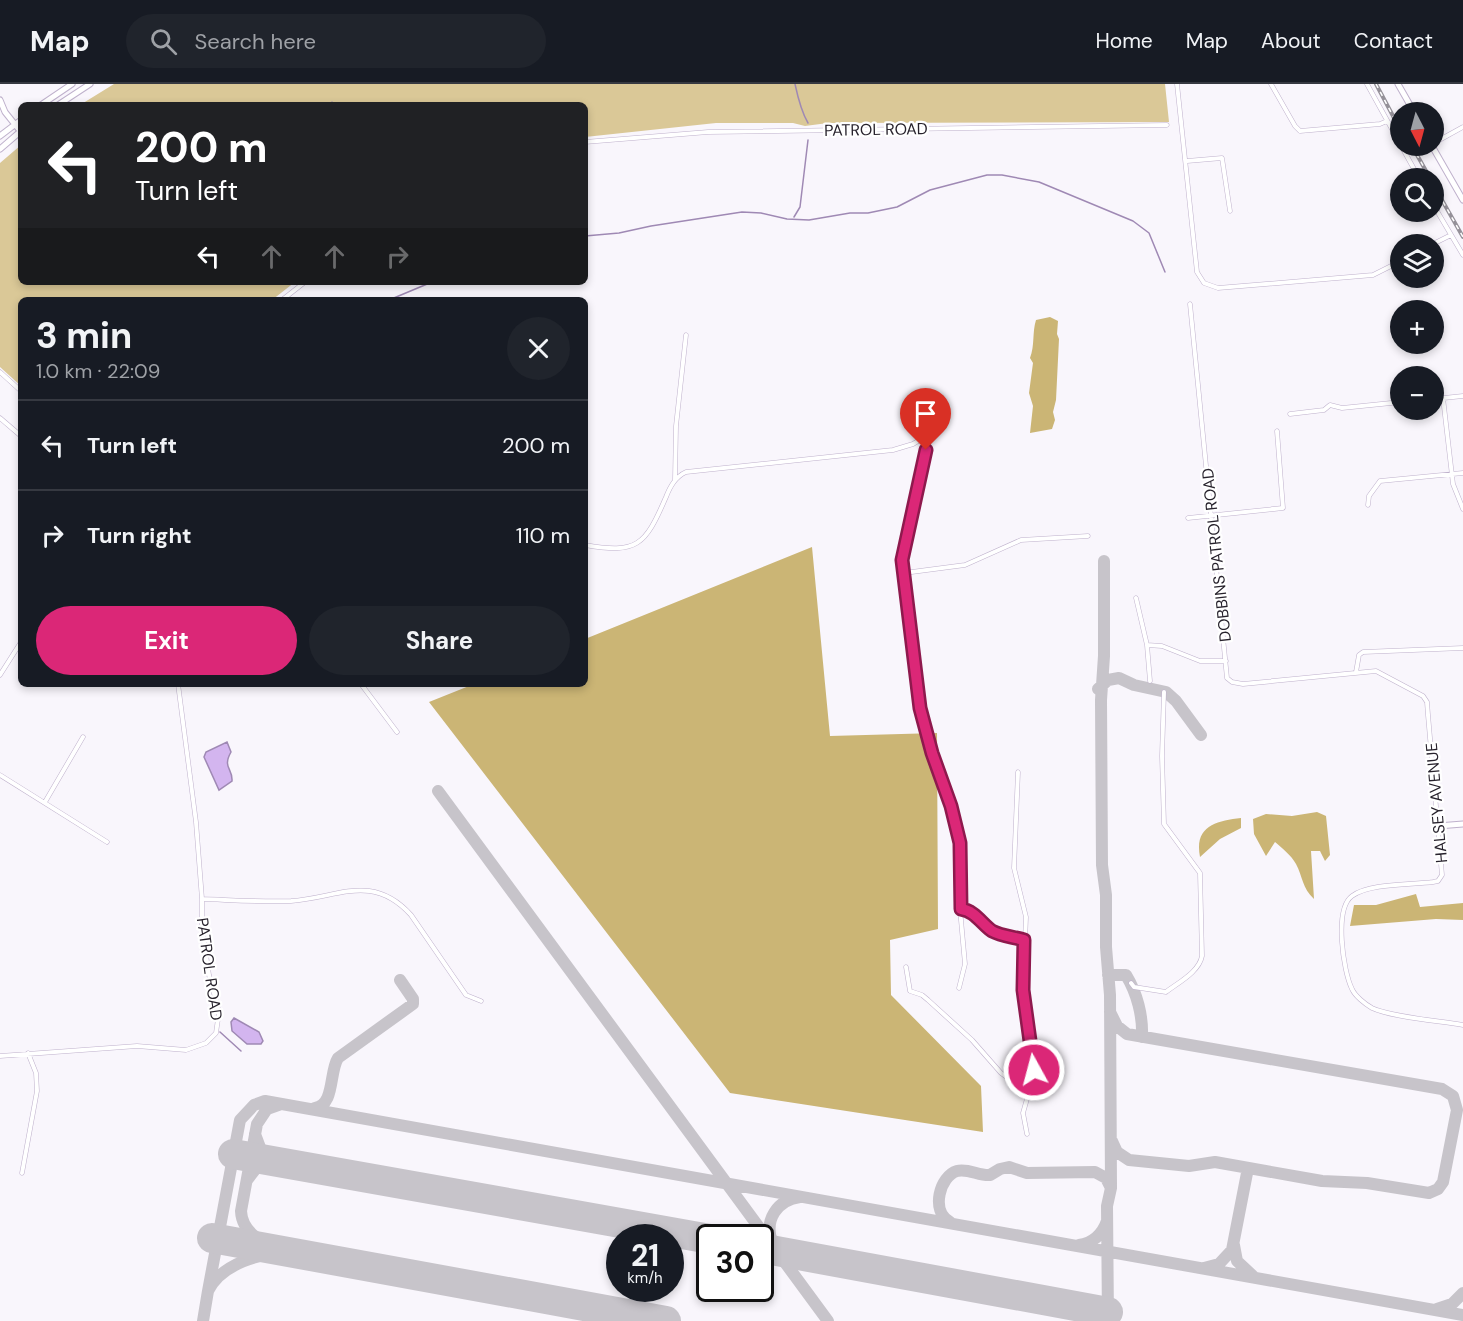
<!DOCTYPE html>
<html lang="en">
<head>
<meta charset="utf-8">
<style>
	:root { --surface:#171b24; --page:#20242c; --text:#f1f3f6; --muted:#9ea1a6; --line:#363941; --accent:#db2777 }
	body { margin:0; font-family:"DM Sans",sans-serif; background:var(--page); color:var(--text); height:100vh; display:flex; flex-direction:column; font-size:22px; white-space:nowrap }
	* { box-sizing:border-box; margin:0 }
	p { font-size:20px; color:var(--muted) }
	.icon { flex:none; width:33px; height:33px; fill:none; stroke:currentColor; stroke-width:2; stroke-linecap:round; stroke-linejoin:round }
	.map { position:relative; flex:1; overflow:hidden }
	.sheet { position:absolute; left:18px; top:213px; width:570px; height:390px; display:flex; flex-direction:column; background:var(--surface); border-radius:9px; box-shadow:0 3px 9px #0003 }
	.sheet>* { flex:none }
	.guide { position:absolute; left:18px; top:18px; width:570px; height:183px; border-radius:9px; box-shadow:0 3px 9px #0003; background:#202124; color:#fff; overflow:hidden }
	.needle { width:39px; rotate:174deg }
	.fabs { position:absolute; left:1390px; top:18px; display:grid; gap:12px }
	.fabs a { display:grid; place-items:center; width:54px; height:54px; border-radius:50%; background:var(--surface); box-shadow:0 3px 9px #0003; font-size:30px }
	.speed { position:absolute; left:606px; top:1140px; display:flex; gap:12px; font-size:30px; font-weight:700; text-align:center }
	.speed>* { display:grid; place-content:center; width:78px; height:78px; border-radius:50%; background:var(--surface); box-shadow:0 3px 9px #0003; line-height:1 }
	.speed small { font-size:15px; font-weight:400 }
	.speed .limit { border:3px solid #111; border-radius:9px; background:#fff; color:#111 }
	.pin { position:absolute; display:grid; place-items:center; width:51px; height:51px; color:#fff; margin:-62px -26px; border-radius:50% 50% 50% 0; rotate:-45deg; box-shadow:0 0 6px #0007 }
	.pin .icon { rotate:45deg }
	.me { position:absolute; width:66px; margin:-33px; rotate:353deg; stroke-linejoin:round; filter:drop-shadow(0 0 4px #0008) }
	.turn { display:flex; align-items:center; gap:21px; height:126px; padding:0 18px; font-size:27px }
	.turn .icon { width:78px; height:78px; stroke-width:2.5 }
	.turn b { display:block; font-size:42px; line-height:51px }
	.lanes { display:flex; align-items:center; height:57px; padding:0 18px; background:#0003; justify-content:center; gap:30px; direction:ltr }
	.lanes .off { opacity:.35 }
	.round { display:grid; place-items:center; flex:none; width:63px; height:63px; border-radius:32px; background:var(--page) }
	.summary { display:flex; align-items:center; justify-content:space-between; height:102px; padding:0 18px }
	h1 { font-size:36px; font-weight:700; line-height:45px }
	.button { display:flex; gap:12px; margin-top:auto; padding:12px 18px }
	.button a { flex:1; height:69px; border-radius:36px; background:var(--accent); color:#fff; font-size:24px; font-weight:700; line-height:69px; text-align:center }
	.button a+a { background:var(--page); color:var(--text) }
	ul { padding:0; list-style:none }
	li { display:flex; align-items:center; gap:18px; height:90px; padding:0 18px; border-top:2px solid var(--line) }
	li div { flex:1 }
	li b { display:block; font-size:22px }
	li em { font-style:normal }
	header { display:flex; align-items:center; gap:36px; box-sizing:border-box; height:84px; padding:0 30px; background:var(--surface); border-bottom:2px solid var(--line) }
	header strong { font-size:28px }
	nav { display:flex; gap:33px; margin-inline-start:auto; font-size:21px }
	.search { width:420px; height:54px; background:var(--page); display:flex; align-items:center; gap:15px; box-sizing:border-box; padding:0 21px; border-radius:33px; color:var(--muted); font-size:22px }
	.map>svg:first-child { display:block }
	.green { fill:#dac897 }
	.forest { fill:#cbb575 }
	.water { fill:#d3b5ef; stroke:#9f89b4; stroke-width:1.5 }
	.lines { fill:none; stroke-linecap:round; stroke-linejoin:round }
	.stream { stroke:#9f89b4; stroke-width:1.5 }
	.taxiway { stroke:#c7c4ca; stroke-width:12 }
	.runway { stroke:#c7c4ca; stroke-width:30 }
	.street-casing { stroke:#bfb1cc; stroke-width:5 }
	.secondary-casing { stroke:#bfb1cc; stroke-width:7 }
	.street { stroke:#fff; stroke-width:4 }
	.secondary { stroke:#fff; stroke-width:5 }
	.rail-casing { stroke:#959199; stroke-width:4 }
	.rail { stroke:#fff; stroke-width:1.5; stroke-dasharray:4.5; stroke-linecap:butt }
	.route-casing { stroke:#8e194d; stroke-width:15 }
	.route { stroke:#db2777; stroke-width:10 }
	.labels { text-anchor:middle; stroke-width:4.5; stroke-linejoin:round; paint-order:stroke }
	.street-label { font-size:16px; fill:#27222c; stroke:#fff }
</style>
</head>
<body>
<header>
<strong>Map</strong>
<div class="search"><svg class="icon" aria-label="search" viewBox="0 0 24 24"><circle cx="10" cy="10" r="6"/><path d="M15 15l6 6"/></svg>Search here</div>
<nav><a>Home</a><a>Map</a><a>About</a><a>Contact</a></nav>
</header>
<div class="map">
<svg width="1463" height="1237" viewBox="0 0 1463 1237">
	<rect width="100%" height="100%" fill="#f9f6fc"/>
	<path class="green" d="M114 0H1165L1169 38 828 39 805 42 793 39H716L585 53V21H80Z
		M21 61V198H295L272 216H21V302L0 283V79Z"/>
	<path class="forest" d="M1050 233 1058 237 1057 250 1059 255 1056 316 1053 328 1055 336 1052 345 1030 349 1033 322 1029 309 1033 279 1030 274C1035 261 1032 249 1036 236Z
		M812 463 830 652 937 649 938 845 890 856 891 911 981 1002 983 1048 730 1009 429 618 474 600H585V555Z
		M1317 728 1326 732 1330 771 1325 777 1320 767H1311L1314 815C1302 804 1303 793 1296 780 1291 771 1282 764 1275 758L1266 772 1254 750 1253 735 1266 730 1292 732Z
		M1241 734V744L1220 755 1200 773C1194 742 1216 737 1241 734Z
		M1416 810 1420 823 1463 819V836L1436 835 1350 842 1354 821H1376Z"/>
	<path class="water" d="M227 658 231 668C222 684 233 684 232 697L219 706 204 673 206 668Z
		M234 934 259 948 263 957 261 960H247L232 947 231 938Z"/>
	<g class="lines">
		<path class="stream" d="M795 0C798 14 801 27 808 39
			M332 18V21
			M794 133 800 123 808 56
			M585 152 619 149 651 142 742 128 761 129 787 135 809 136 850 129H868L897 123 930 106 987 91H1002L1039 98 1133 137 1149 149 1165 188
			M389 216 432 198
			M220 948 241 967"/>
		<path class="taxiway" d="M1104 477V572L1101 616 1102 781 1106 811V863L1110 911 1111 1104
			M1098 605 1108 596 1119 594 1134 601 1166 608 1176 617 1201 651
			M438 707 828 1237
			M1108 891H1126C1137 909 1143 932 1142 953
			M1110 928 1117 942 1127 950 1442 1005 1453 1012 1457 1026 1443 1098 1438 1105 1429 1109 1367 1099 1322 1097 1215 1078 1189 1082 1129 1076 1117 1068 1111 1055
			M281 1020 267 1025 257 1040 241 1127C242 1150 264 1159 283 1167
			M315 1024C335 1021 329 988 338 974L413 920V915L400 896
			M255 1050 261 1066 278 1078
			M247 1096 257 1083 278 1078
			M950 1138C930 1127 940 1092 957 1087 968 1084 979 1092 990 1091L1000 1085 1009 1083 1027 1089 1095 1088 1106 1094 1111 1104 1107 1122 1108 1237
			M772 1158C764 1136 777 1116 800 1113
			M1079 1161C1093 1159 1102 1151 1107 1137
			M1234 1161 1237 1177 1254 1193
			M288 1169C261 1168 221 1180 208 1207L240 1036 254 1021 265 1017 1463 1231
			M1204 1184 1219 1180 1232 1166 1248 1084
			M1437 1225 1452 1220 1463 1209
			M203 1237 208 1207"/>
		<path class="runway" d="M233 1070 710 1155
			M212 1154 666 1237
			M760 1164 1108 1228"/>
		<defs>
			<path id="street" d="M1177 0 1197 188 1204 199 1218 204 1373 191 1401 177
				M1271 0 1295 42 1300 47 1380 40 1387 37
				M1367 0 1419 94
				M585 58 708 48 1167 41
				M1434 59 1463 43
				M1187 77 1222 74 1230 127
				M1434 122 1463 171
				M1433 160 1451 151
				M282 216 305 198
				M1190 220 1227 594 1232 598 1243 600 1376 587 1423 612 1427 618 1428 631 1442 791 1438 797 1433 798C1411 801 1370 799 1352 812 1334 825 1343 887 1352 905 1355 912 1365 920 1372 924 1391 933 1440 937 1463 941
				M0 288 21 307
				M1443 314 1453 400 1463 425
				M1434 315 1463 312
				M1290 330 1324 326 1330 321 1342 324 1401 318
				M0 334 21 352
				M926 366 902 476 920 624 932 669 951 722 960 759 959 814 965 880 959 904
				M675 396 676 342 686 251
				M1368 421 1369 412 1380 397 1463 389
				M1188 434 1283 424 1277 347
				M585 461C637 470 645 462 666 413 670 403 675 393 686 388L893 366 913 360 923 354
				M904 489 965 481 1021 456 1088 452
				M1136 514 1147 561 1150 597
				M1147 561 1162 562 1200 577H1226
				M1356 588 1359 571 1363 568 1463 564
				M0 591 21 558
				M361 600 397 648
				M1018 688 1014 784 1026 833 1023 906 1033 974 1032 997 1023 1029 1027 1050
				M0 691 107 758
				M45 718 83 653
				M202 815C232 816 261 818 291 817 338 814 372 788 411 831L466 911 481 917
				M961 825C975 827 981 839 992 847 1001 852 1014 853 1025 856
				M906 883 910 907 922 911 928 916 972 956 1001 989 1027 1008
				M1131 899 1134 903 1166 908C1179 898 1199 888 1202 872L1200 789 1164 740 1162 672 1164 608
				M0 972 137 962 186 966 206 959 216 949 219 928 209 891 202 844V815L196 738 178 600
				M22 1089 37 1007 36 989 28 969"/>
			<path id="secondary" d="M1398 0 1414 28
				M0 16 5 28 21 48
				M41 21 72 0
				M58 21 90 0
				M0 52 21 36
				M1432 62 1463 116
				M0 65 21 47
				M1438 742 1463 740"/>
		</defs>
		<use href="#street" class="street-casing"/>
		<use href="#secondary" class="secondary-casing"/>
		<use href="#street" class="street"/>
		<use href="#secondary" class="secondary"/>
		<defs>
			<path id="rail" d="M1376 0 1401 47
				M1412 62 1430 94
				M1434 102 1463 153"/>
		</defs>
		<use href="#rail" class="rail-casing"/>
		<use href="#rail" class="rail"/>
	</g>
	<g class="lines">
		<defs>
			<path id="route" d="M926 366 902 476 920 624 932 669 951 722 960 759 961 825C975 827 981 839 992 847 1001 852 1014 853 1024 856L1023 906 1034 986"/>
		</defs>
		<use href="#route" class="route-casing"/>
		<use href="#route" class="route"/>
	</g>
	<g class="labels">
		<g class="street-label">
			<text transform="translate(876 45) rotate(-1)" y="6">PATROL ROAD</text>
			<text transform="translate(1216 471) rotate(-96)" y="6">DOBBINS PATROL ROAD</text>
			<text transform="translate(1436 719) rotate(-95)" y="6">HALSEY AVENUE</text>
			<text transform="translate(210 885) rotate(82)" y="6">PATROL ROAD</text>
		</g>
	</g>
</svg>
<div class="fabs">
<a><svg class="needle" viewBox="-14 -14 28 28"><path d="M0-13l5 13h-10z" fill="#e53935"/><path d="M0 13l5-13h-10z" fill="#9ea1a6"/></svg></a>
<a><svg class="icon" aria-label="search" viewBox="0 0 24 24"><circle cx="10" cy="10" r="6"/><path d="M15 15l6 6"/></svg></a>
<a><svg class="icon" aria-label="layers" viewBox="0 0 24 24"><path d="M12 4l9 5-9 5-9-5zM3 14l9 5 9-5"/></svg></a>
<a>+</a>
<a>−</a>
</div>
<div class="speed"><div>21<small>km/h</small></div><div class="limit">30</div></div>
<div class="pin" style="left:926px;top:366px;background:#d93025"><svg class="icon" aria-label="arrive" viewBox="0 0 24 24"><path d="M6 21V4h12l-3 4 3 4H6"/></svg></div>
<svg class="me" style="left:1034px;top:986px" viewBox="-20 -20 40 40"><circle r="17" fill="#db2777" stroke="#fff" stroke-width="3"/><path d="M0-11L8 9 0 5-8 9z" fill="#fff"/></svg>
<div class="guide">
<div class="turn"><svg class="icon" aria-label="left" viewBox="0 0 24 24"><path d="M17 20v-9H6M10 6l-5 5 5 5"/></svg><div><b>200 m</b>Turn left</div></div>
<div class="lanes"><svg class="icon" aria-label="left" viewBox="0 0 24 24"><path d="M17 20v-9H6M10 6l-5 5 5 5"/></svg><svg class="icon off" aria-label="ahead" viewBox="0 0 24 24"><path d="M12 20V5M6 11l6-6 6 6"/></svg><svg class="icon off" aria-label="ahead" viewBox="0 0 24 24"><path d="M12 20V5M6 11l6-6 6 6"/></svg><svg class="icon off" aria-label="right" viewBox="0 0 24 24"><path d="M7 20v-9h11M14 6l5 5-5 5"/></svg></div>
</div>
<section class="sheet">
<div class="summary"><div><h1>3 min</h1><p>1.0 km · 22:09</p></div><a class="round"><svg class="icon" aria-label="close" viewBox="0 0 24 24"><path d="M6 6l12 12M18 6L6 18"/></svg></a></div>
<ul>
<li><svg class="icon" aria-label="left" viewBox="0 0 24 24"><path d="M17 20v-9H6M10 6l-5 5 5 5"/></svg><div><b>Turn left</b></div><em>200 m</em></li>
<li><svg class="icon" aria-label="right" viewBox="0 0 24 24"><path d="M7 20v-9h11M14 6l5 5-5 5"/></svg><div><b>Turn right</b></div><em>110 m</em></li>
</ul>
<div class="button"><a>Exit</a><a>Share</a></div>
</section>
</div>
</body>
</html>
